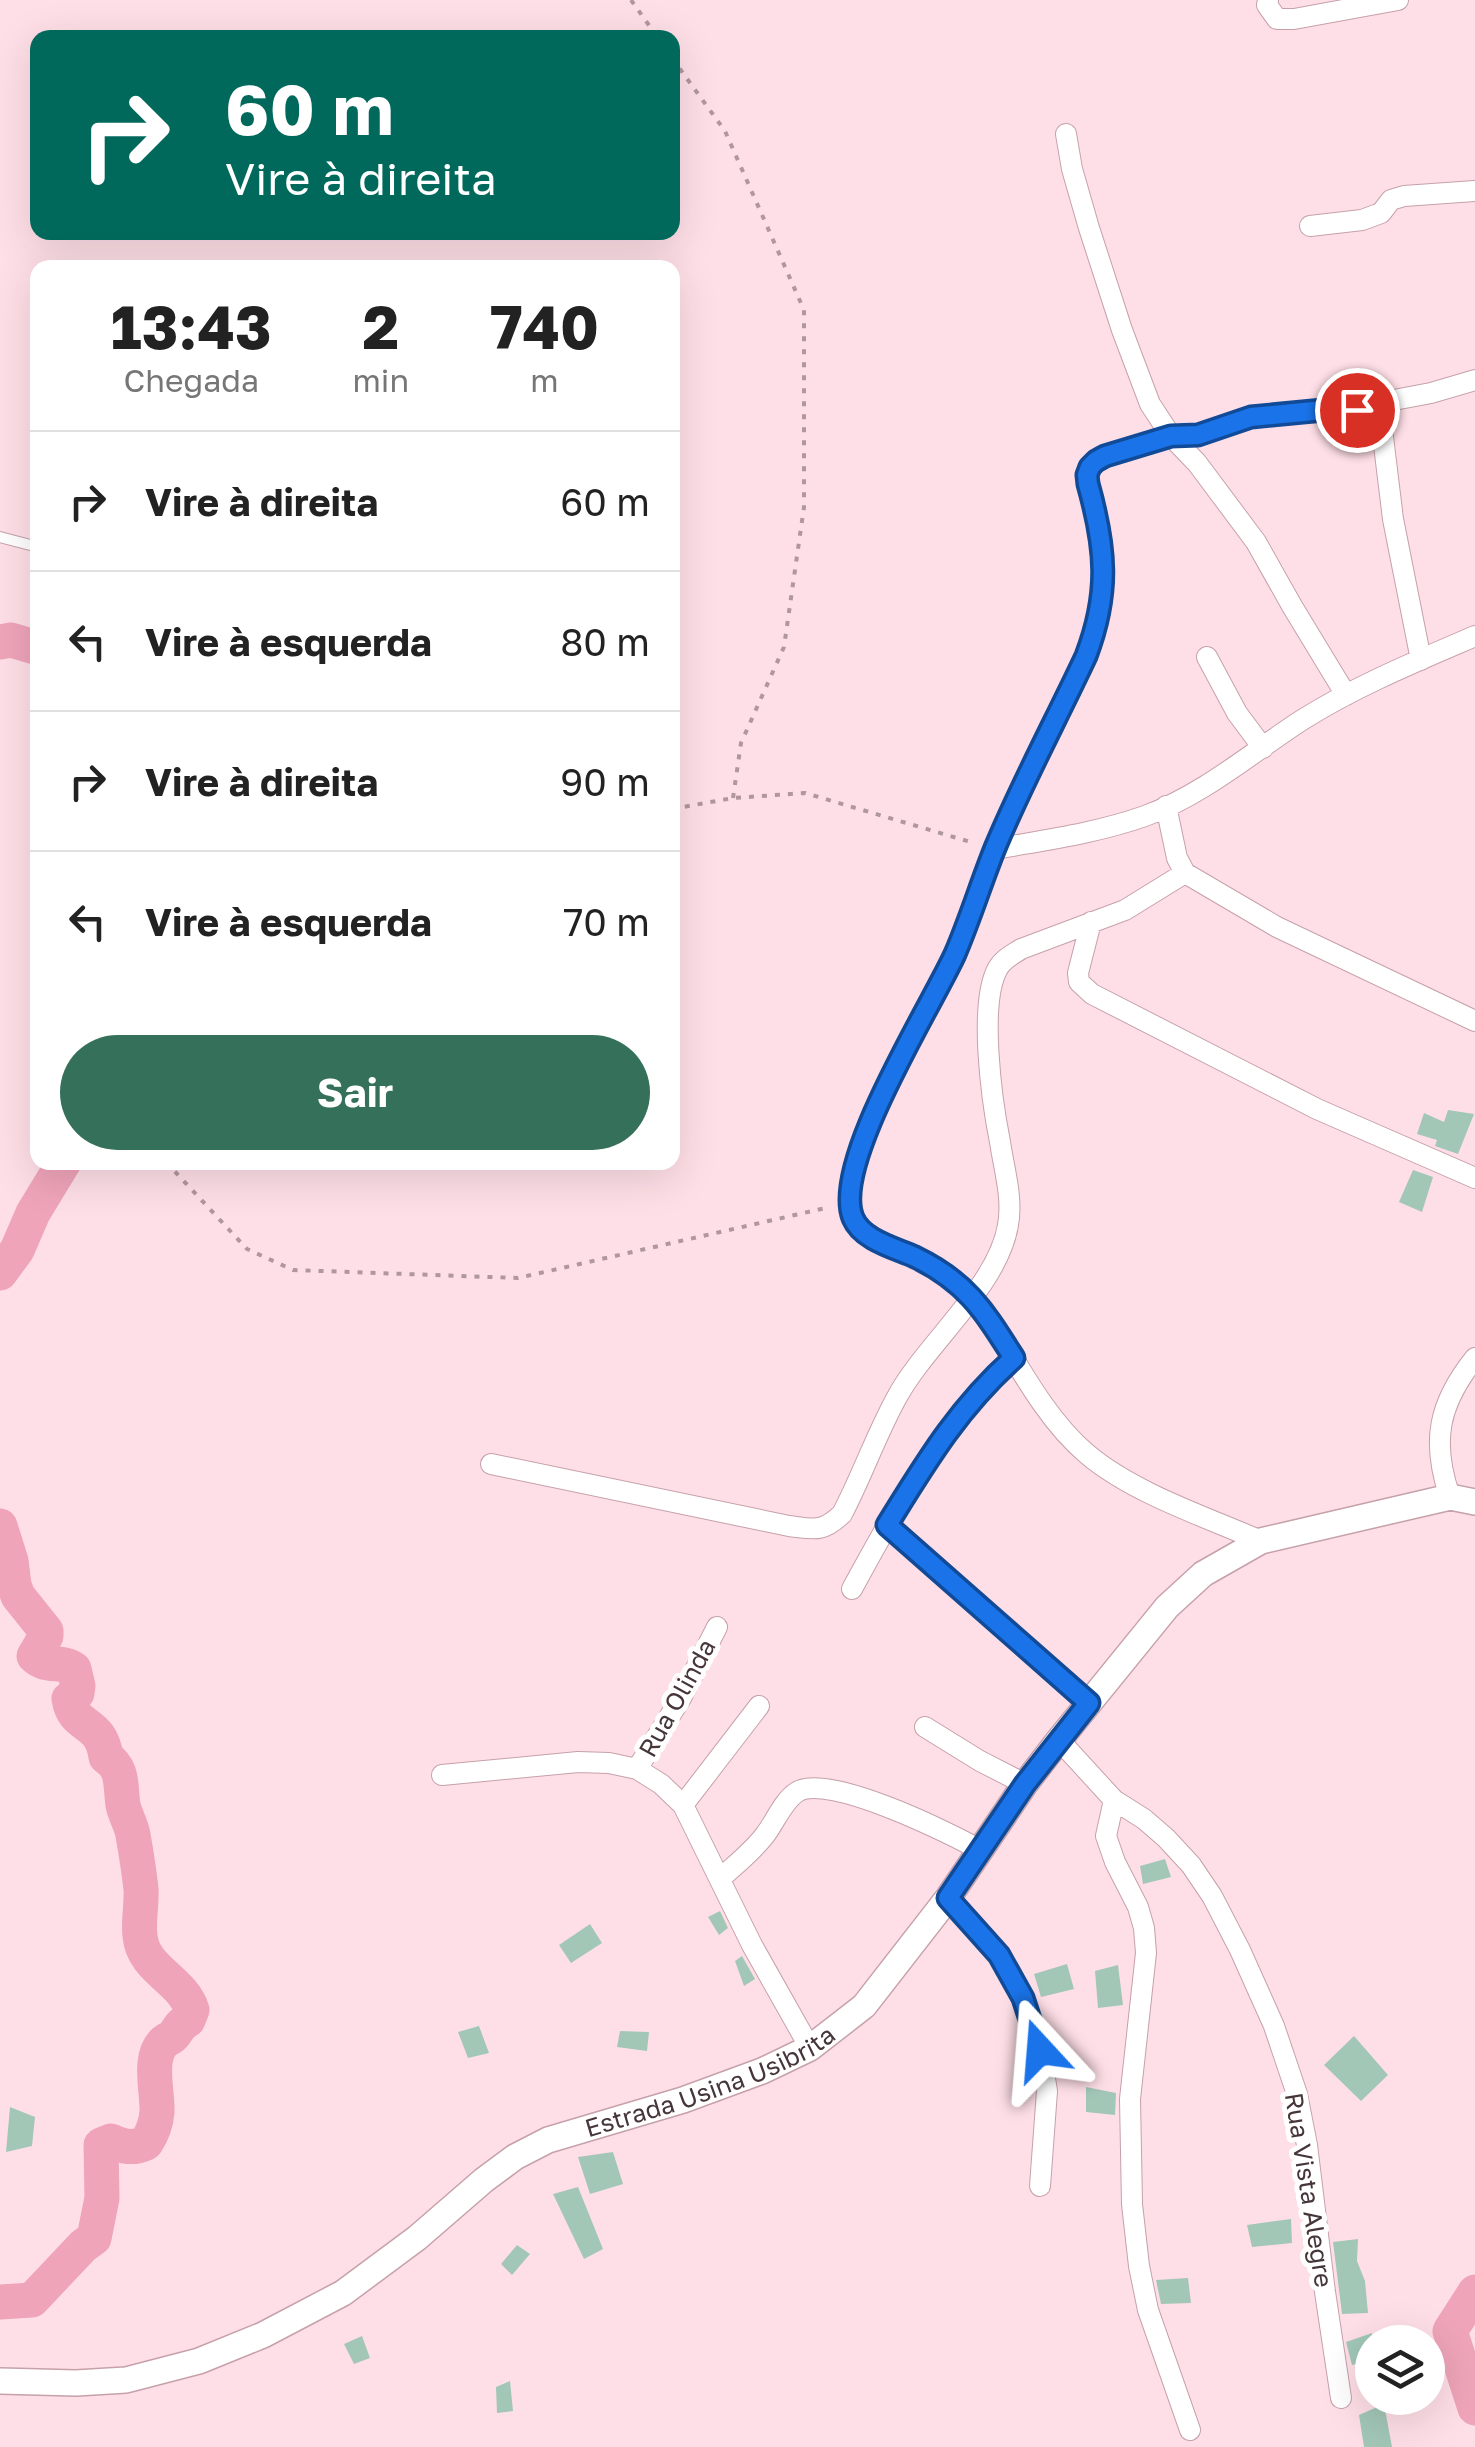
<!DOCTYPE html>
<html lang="pt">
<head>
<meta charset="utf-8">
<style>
	:root { --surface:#fff; --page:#f6f6f6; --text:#222; --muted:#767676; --line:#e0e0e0; --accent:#35705a }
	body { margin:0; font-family:"Golos Text",sans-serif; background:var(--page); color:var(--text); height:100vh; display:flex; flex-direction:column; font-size:38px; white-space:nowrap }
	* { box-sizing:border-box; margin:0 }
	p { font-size:32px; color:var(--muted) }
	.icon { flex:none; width:55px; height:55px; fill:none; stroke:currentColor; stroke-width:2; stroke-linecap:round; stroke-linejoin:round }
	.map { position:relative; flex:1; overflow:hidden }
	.details { position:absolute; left:30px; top:260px; width:650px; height:910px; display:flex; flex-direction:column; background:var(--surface); border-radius:20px; box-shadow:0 10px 40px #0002 }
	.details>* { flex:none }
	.banner { position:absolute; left:30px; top:30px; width:650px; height:210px; border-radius:20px; box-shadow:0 10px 40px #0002; background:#00695c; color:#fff; overflow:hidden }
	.fabs { position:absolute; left:1355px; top:2325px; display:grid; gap:20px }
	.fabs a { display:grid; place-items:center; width:90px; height:90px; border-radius:50%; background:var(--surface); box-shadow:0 10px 40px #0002; font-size:50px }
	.pin { position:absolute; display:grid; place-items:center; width:85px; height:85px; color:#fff; margin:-42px; border:5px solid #fff; border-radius:50%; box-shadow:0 2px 10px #0007 }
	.me { position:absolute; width:110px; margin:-55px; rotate:341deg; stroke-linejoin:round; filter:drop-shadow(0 0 8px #0008) }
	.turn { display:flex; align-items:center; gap:35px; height:210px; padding:0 30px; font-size:45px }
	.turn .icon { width:130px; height:130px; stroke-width:2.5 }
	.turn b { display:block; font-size:70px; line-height:85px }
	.eta { display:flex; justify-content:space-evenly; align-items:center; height:170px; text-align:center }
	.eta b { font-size:60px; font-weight:700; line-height:70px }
	.action { display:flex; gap:20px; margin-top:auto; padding:20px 30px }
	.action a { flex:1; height:115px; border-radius:60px; background:var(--accent); color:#fff; font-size:40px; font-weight:700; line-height:115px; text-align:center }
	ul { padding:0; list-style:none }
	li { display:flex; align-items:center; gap:30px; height:140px; padding:0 30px; border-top:2px solid var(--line) }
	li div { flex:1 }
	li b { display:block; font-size:38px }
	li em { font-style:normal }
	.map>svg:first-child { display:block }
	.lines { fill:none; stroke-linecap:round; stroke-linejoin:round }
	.river { stroke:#efa4b9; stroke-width:35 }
	.building { fill:#a2c7b7 }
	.service-casing { stroke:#c6a1aa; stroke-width:12 }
	.minor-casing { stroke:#c6a1aa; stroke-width:22 }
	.tertiary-casing { stroke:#c6a1aa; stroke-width:28 }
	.path { stroke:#b0979d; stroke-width:4; stroke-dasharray:5 8; stroke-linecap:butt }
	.service { stroke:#fff; stroke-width:10 }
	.minor { stroke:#fff; stroke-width:20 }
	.tertiary { stroke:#fff; stroke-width:25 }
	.route-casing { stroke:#114b97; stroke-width:25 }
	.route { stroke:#1a73e8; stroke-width:18 }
	.labels { text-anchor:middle; stroke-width:10; stroke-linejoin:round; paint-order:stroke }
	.street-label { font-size:25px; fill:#46363a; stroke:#fff }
</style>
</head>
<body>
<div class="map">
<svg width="1475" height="2447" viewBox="0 0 1475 2447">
	<rect width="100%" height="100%" fill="#ffdfe7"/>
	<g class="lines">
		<path class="river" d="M0 642 11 640 38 648
			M0 1273 17 1250 33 1213 64 1162
			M0 1526 11 1561 14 1585 18 1596 46 1631V1636L34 1656C45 1668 62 1660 74 1669L78 1686 77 1693 69 1699C74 1730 101 1719 106 1757 124 1769 120 1785 123 1805 125 1815 131 1824 133 1835 136 1852 139 1871 141 1889 142 1904 138 1920 140 1936 143 1970 183 1980 192 2010L188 2020C178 2025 179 2030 172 2037 170 2039 167 2039 165 2041 147 2056 158 2092 157 2112 156 2124 152 2134 146 2143 133 2149 123 2147 111 2141L101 2145 102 2198 94 2238 83 2246 32 2300 0 2302
			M1475 2292 1450 2331 1475 2408"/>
	</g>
	<path class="building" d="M1448 1110 1474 1114 1458 1154 1435 1146 1437 1140 1417 1134 1424 1113 1444 1122Z
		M1413 1170 1433 1177 1422 1212 1399 1202Z
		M1165 1859 1171 1877 1143 1884 1140 1866Z
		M720 1911 728 1928 719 1935 708 1917Z
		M590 1924 602 1943 571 1963 559 1945Z
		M742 1956 755 1979 744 1986 735 1961Z
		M1067 1964 1074 1989 1041 1997 1034 1974Z
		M1118 1965 1123 2005 1098 2008 1095 1971Z
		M479 2026 489 2053 468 2058 458 2032Z
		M620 2031 649 2032 647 2051 617 2047Z
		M1354 2036 1388 2075 1361 2101 1324 2065Z
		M1086 2087 1116 2093 1115 2115 1086 2112Z
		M10 2107 35 2117 32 2146 6 2152Z
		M613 2152 623 2184 590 2194 578 2157Z
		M578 2187 603 2249 584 2259 553 2194Z
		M1291 2219 1292 2243 1252 2247 1247 2225Z
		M1358 2239 1357 2261 1365 2281 1368 2313 1342 2314 1333 2242Z
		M517 2245 530 2254 512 2275 501 2264Z
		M1188 2278 1191 2303 1161 2304 1156 2280Z
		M1372 2333V2361L1352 2365 1346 2342Z
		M362 2336 370 2358 354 2364 344 2344Z
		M510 2381 513 2411 497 2413 496 2387Z
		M1384 2404 1392 2447H1364L1359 2415Z"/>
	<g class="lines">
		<defs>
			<path id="service" d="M0 537 38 547"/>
			<path id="minor" d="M1268 0 1267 5 1277 19H1294L1398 0
				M1066 134 1072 169 1089 228 1122 330 1150 404 1171 436 1197 463 1256 542 1292 606 1346 695
				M1310 226 1362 220 1381 213 1391 200 1404 196 1475 191
				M1383 406 1382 429 1393 519 1421 660
				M1207 657 1237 713 1263 748
				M1166 806 1177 858 1185 873 1277 927 1475 1021
				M995 849C1045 840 1097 833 1145 816 1203 795 1251 753 1302 720 1356 686 1417 661 1475 636
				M1091 922 1078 973 1079 982 1092 994 1317 1109 1475 1178
				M491 1464 789 1526C814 1529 822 1533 842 1514 862 1476 876 1435 897 1397 927 1342 998 1286 1008 1225 1013 1198 1004 1169 1000 1142 992 1102 978 1003 998 968 1003 959 1012 955 1021 949L1125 910 1185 873
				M1450 1497C1431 1442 1438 1404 1475 1358
				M887 1525 1089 1703
				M1261 1541C1206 1517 1133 1493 1087 1454 1044 1418 1014 1357 984 1310 969 1293 952 1277 932 1266 911 1254 865 1242 854 1221 843 1199 860 1147 869 1125 891 1071 922 1021 948 969 968 930 979 889 995 849 1021 783 1055 720 1086 656 1100 617 1107 579 1101 538 1098 515 1083 489 1089 467L1105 456 1171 436 1197 435 1251 417 1383 406 1394 400 1431 393 1475 380
				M852 1589C897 1506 943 1422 1014 1357
				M925 1727 980 1761 1025 1784
				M1059 1740 1114 1800 1144 1819 1166 1838 1191 1865 1212 1896 1240 1950 1274 2026 1297 2094 1307 2145 1325 2292 1341 2398
				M637 1769 681 1698 717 1627
				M442 1775 578 1762 609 1763 637 1769 661 1784 683 1805 752 1945 810 2048
				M1114 1800 1106 1836 1115 1862 1138 1907 1144 1928 1146 1953 1130 2099 1132 2204 1139 2266 1148 2310 1190 2430
				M683 1805 759 1706
				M720 1879C735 1865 752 1852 765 1835 775 1822 783 1801 797 1792 826 1772 950 1833 980 1850
				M948 1898 999 1955 1023 1998 1040 2049 1047 2091 1040 2186"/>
			<g id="tertiary">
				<path id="s1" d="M0 2381 76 2383 126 2380 199 2361 263 2335 343 2293 417 2238 484 2180 515 2157 548 2140 683 2100 762 2071 810 2048 864 2006 948 1898 1025 1784 1059 1740 1167 1607 1203 1574 1261 1541 1450 1497 1475 1502"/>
			</g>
		</defs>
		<use href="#service" class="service-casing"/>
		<use href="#minor" class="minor-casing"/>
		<use href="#tertiary" class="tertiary-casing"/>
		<path class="path" d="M631 0 658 38
			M672 58 725 131 804 310V507L784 647 741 743 733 798
			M672 809 733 798 805 793 974 843
			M166 1162 247 1249 293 1270 518 1278 830 1207"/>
		<use href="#service" class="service"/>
		<use href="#minor" class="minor"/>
		<use href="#tertiary" class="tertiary"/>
	</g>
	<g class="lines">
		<defs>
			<path id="route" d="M1040 2050 1023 1998 999 1955 948 1898 1025 1784 1089 1703 887 1525C926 1462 958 1408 1014 1358 984 1311 967 1282 915 1257 895 1248 862 1240 853 1218 831 1164 931 1007 955 954 970 919 981 883 995 848 1022 783 1056 720 1086 656 1110 593 1106 548 1088 484L1087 475 1090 467 1096 461 1105 456 1171 436 1198 435 1251 417 1334 409 1357 410"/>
		</defs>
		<use href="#route" class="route-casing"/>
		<use href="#route" class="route"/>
	</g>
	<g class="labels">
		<g class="street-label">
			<text transform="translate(677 1698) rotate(-61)" y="9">Rua Olinda</text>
			<text dy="9" stroke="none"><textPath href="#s1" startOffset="790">Estrada Usina Usibrita</textPath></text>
			<text transform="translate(1309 2190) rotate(81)" y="9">Rua Vista Alegre</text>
		</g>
	</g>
</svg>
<div class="fabs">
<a><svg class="icon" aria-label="layers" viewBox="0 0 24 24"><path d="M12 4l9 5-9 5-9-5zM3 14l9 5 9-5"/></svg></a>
</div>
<div class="pin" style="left:1357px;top:410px;background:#d93025"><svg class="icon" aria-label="arrive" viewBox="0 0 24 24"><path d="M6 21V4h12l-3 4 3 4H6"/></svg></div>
<svg class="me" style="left:1040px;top:2050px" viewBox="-20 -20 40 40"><path d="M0-17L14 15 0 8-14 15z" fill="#1a73e8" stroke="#fff" stroke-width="4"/></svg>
<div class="banner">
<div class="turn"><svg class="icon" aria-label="right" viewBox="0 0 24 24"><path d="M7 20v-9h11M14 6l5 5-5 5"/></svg><div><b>60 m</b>Vire à direita</div></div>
</div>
<section class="details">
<div class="eta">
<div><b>13:43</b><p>Chegada</p></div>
<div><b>2</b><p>min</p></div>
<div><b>740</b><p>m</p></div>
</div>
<ul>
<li><svg class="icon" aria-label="right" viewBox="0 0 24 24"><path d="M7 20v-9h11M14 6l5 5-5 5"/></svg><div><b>Vire à direita</b></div><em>60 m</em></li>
<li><svg class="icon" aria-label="left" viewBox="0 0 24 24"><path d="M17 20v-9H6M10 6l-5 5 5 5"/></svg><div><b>Vire à esquerda</b></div><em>80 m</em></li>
<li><svg class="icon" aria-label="right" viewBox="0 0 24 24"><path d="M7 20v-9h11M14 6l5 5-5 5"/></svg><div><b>Vire à direita</b></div><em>90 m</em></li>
<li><svg class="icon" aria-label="left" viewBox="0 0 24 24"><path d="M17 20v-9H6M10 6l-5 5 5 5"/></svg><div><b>Vire à esquerda</b></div><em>70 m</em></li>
</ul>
<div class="action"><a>Sair</a></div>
</section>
</div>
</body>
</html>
